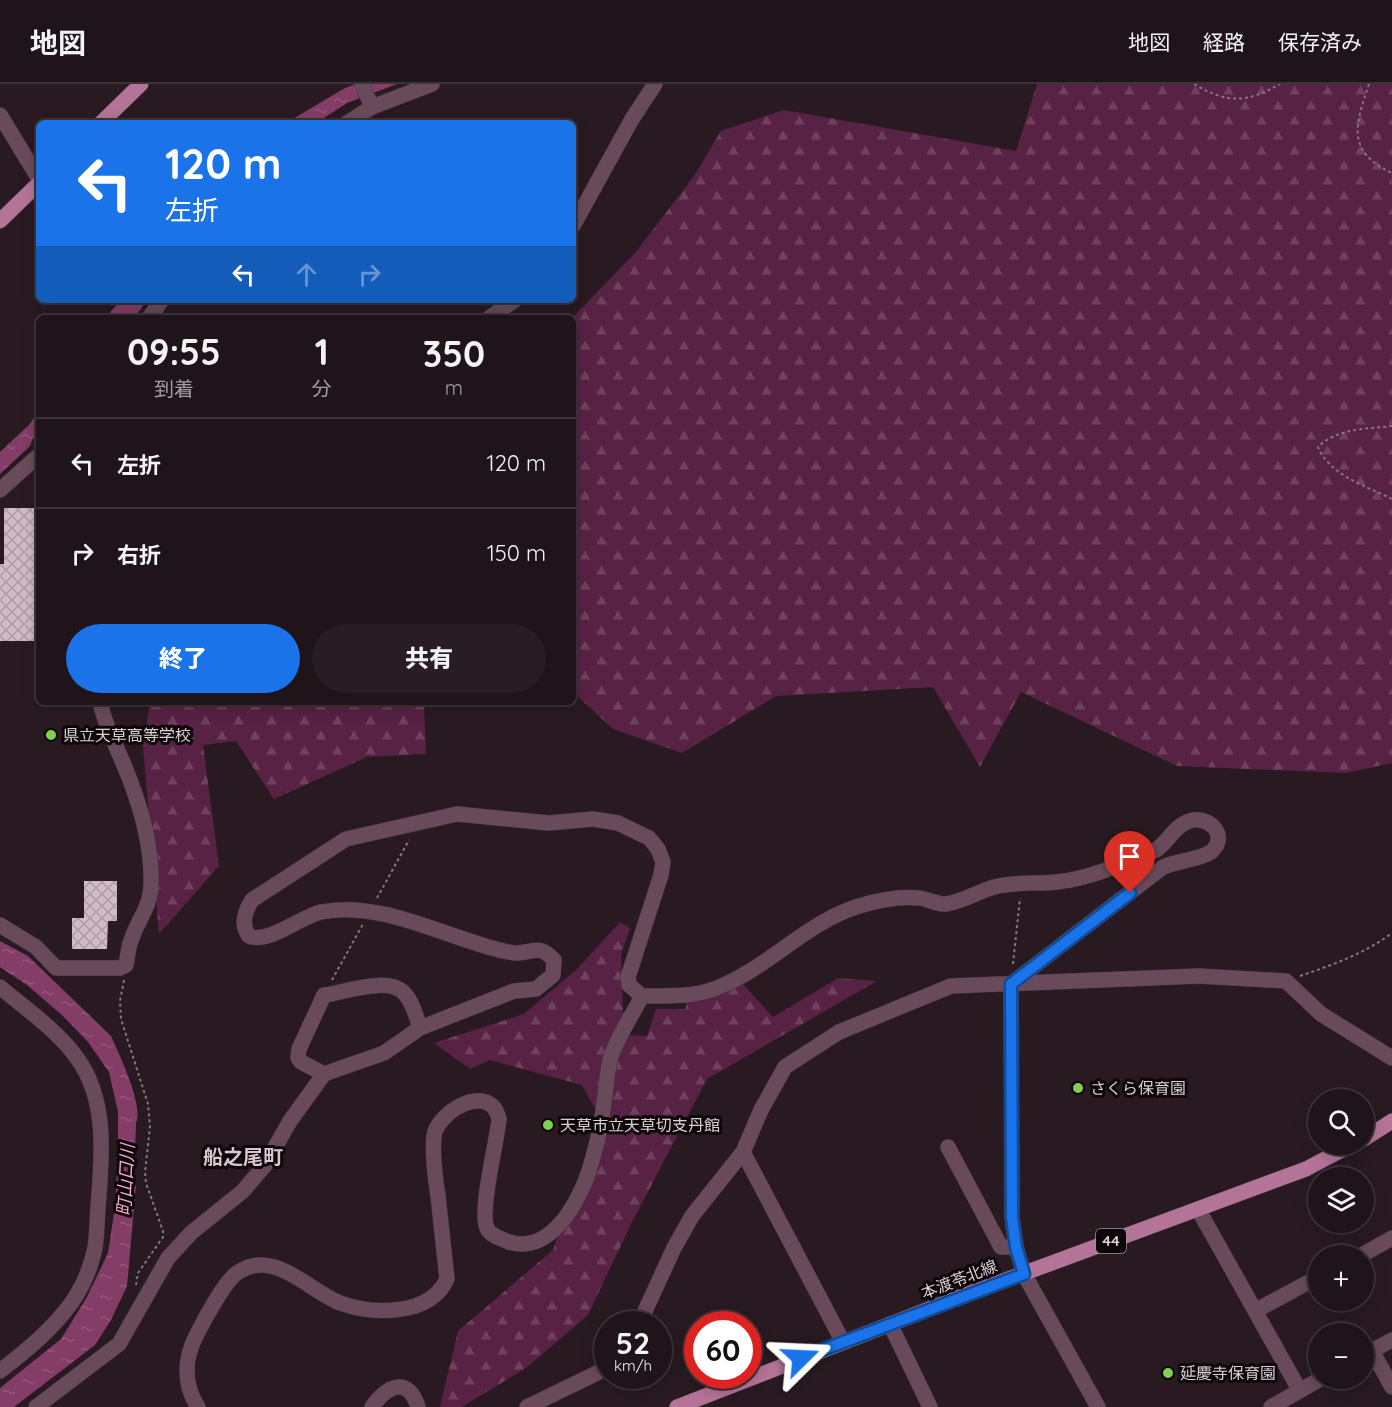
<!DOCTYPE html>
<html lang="ja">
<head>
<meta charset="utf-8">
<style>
	:root { --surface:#1f141a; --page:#271d23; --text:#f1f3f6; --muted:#a19ea2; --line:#3c3339; --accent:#1a73e8 }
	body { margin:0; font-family:Quicksand,"Noto Sans JP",sans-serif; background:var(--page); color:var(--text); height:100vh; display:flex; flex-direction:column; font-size:22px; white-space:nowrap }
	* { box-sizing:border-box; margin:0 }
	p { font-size:20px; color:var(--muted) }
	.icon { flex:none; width:33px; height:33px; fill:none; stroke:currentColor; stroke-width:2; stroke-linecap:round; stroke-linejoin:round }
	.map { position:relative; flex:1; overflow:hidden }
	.details { position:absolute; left:36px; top:231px; width:540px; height:390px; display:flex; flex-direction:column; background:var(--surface); border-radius:9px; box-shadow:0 3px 15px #0003,0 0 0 2px var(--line) }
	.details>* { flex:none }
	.top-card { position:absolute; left:36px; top:36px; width:540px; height:183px; border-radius:9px; box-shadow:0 3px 15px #0003,0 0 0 2px var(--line); background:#1a73e8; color:#fff; overflow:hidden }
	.fabs { position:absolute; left:1308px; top:1005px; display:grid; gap:12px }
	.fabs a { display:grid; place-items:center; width:66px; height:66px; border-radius:50%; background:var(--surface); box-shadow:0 3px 15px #0003,0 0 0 2px var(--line); font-size:30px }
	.speed { position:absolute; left:594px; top:1227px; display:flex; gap:12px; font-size:30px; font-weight:700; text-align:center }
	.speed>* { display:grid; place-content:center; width:78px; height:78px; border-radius:50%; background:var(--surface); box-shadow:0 3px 15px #0003,0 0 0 2px var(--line); line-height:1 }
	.speed small { font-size:15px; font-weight:400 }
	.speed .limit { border:9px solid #d22; background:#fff; color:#111 }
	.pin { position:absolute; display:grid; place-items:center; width:51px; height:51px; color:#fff; margin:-62px -26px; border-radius:50% 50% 50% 0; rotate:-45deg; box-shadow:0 0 6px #0007 }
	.pin .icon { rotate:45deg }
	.me { position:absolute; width:66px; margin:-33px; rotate:69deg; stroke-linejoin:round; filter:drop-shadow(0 0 4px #0008) }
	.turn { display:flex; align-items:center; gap:21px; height:126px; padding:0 30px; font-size:27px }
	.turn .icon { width:78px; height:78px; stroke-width:2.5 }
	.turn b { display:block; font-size:42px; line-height:51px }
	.lanes { display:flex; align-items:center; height:57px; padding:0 30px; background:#0003; justify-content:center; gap:30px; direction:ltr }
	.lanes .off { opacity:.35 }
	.eta { display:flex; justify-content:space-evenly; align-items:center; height:102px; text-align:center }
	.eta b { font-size:36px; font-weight:800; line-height:42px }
	.action { display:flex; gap:12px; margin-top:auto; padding:12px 30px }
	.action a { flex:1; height:69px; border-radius:36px; background:var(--accent); color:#fff; font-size:24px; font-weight:800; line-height:69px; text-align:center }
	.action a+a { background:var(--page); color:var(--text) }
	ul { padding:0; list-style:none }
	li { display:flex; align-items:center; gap:18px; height:90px; padding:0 30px; border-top:2px solid var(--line) }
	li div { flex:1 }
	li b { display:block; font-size:22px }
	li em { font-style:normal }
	header { display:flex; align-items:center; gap:36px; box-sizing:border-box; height:84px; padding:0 30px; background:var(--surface); border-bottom:2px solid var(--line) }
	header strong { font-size:28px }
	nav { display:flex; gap:33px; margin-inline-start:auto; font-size:21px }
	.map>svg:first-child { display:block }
	.forest { fill:url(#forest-firs) }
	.water { fill:url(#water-ripples) }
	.building { fill:url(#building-cross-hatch) }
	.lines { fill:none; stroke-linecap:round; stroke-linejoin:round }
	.minor-casing { stroke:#45373f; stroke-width:16 }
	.major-casing { stroke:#45373f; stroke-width:16 }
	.path { stroke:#84777e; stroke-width:2; stroke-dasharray:3 3; stroke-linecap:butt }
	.minor { stroke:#694a5b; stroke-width:15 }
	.major { stroke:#b47498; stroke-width:15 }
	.route-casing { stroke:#114b97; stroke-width:15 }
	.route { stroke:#1a73e8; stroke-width:10 }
	.poi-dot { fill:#82d050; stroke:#0d070a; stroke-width:2 }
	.labels { text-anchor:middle; stroke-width:6; stroke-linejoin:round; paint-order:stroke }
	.shield { fill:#0d070a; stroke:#9d9498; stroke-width:1.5 }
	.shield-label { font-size:15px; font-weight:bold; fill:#dbd0d5 }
	.poi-label { font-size:16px; fill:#dbd0d5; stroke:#0d070a; text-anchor:start }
	.street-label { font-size:16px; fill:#dbd0d5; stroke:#0d070a }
	.water-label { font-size:18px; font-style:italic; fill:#f8a7d4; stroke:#0d070a }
	.quarter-label { font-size:20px; font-weight:bold; fill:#dac5d0; stroke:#0d070a }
</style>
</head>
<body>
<header>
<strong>地図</strong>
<nav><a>地図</a><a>経路</a><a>保存済み</a></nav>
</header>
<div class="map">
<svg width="1392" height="1323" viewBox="0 0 1392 1323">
	<defs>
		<pattern id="forest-firs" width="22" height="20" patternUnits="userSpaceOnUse" patternTransform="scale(1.5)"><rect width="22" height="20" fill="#572243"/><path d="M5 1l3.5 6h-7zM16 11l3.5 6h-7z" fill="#6f415d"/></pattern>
		<pattern id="water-ripples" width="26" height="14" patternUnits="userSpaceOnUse" patternTransform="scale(1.5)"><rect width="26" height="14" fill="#833d67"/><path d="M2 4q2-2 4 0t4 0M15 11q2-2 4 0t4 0" fill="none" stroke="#94587c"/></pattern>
		<pattern id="building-cross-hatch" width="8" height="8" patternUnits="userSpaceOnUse" patternTransform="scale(1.5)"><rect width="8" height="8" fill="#d0bbc6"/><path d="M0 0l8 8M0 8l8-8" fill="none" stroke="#ac9ca4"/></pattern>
	</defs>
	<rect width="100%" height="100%" fill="#291a22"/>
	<path class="forest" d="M1037 0H1392V679L1346 689 1177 682 1021 608 980 683 933 603 776 612 682 669 613 645 573 608 572 234 636 168 694 92 721 47 784 26 1016 67Z
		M150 618H424L426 670 367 673 274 715 236 657 203 661 219 782 159 850 143 662Z
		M620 838 630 844 621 871 624 951 647 952 656 925H686V906L742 899 773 933 838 894 877 897 707 995 631 1140 588 1231 526 1284 462 1323H440L458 1247 553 1166 600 1033 582 1001 490 976 470 985 434 959 524 930 577 885Z"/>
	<path class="water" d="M356 0H397L347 19 316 39H286L345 4Z
		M120 216 129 218 130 216H147L134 234H106Z
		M39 326V350L33 354 30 362 0 390V368L29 341Z
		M0 857 28 872 111 952C119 970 144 1022 136 1039L134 1098 136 1102 127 1202 111 1236 95 1261 14 1323H0V1304L61 1255 87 1213 108 1169 115 1123 118 1072V1028L109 988 88 958 63 932 27 901 0 883Z"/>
	<path class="building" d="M4 424H39V557H0V480H4Z
		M84 797H117V837H108L107 865H72V834H84Z"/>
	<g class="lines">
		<defs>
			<path id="minor" d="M362 0 372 23
				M0 31 39 95
				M347 39 372 23 432 0
				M573 142 632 35 655 0
				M149 234 162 216
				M489 234 515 216
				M0 406 39 371
				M0 841 36 863 56 884H120L126 881C128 872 128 862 132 854 138 836 150 823 151 803 153 760 138 713 121 674 113 655 104 638 100 618
				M1011 900 1012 1133 1016 1163 1024 1190 1098 1323
				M0 903C26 925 57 946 77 974 108 1016 102 1074 98 1123 97 1137 97 1151 95 1164 91 1183 83 1202 72 1218 53 1245 26 1267 0 1287
				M324 990 301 978 298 974 299 965 324 911C344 909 389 891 405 910 413 919 416 932 420 944
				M948 1063 1001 1163H1016
				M743 1068 843 1258
				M1198 1125 1300 1307
				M1360 1172 1392 1154
				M1255 1227 1318 1193
				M639 1240 674 1164 692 1132 743 1068 761 1026 785 983 839 948 951 902 1199 892 1286 897 1321 930 1392 974
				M890 1240 930 1323
				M1372 1267 1392 1303
				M1364 1271 1392 1256
				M36 1323 119 1260 168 1174 191 1149 243 1107 265 1081 290 1037 324 990 384 969 420 944 514 907 536 905 553 891 554 876C539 860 534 868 517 869 511 869 505 867 499 866 443 852 379 816 321 828 300 833 269 860 249 852 240 840 245 827 252 816L346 755 457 730 549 739 593 735 618 739 649 754 658 765 663 778 661 791 628 893 629 901 642 912C665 912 692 913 714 905 766 886 804 840 856 823 875 817 899 812 919 814 929 815 937 821 946 820 965 817 980 806 998 802 1018 798 1037 800 1057 798 1092 794 1124 779 1156 766 1168 758 1174 743 1187 738 1206 729 1230 750 1212 767 1203 775 1176 777 1163 783L1011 900
				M198 1323C183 1300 184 1274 197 1250 204 1236 225 1197 237 1189 273 1163 309 1207 340 1219 374 1231 430 1232 447 1195 444 1168 441 1140 438 1112 435 1093 432 1072 434 1052 437 1028 490 996 499 1035 497 1058 479 1127 487 1144 490 1152 502 1155 509 1158 555 1172 585 1107 593 1073 599 1052 603 1031 605 1010 607 998 607 985 611 973 616 955 633 930 642 912
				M372 1323C387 1302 408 1291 418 1323
				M527 1323 597 1289 608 1279
				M1271 1323 1322 1294"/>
			<path id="major" d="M101 39 141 0
				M0 137 39 99
				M1364 1055 1392 1037
				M677 1323 968 1210 1306 1085 1353 1060"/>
		</defs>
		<use href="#minor" class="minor-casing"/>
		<use href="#major" class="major-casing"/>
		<path class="path" d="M1194 0C1228 20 1247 19 1280 0
			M1369 0C1355 42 1346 67 1392 89
			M1392 342C1367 345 1337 344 1318 363 1329 391 1368 403 1392 415
			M377 814 409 756
			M1013 880 1020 814
			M1300 892C1332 881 1364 870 1392 849
			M124 896 120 917 121 935 148 1020 150 1043 145 1088 146 1099 163 1147V1153L138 1189 136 1201
			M332 896 363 840"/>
		<use href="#minor" class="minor"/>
		<use href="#major" class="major"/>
	</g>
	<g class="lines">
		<defs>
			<path id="route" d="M801 1274 1024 1190 1016 1163 1012 1133 1011 900 1130 809"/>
		</defs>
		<use href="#route" class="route-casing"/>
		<use href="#route" class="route"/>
	</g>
	<g class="poi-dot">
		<circle cx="51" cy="651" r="6"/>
		<circle cx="1078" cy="1004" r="6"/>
		<circle cx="548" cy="1041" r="6"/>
		<circle cx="1168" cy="1289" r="6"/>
	</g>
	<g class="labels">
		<rect class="shield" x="1096" y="1145" width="30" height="24" rx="4.5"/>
		<g class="shield-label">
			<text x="1111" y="1162">44</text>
		</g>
		<g class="poi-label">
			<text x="63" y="657">県立天草高等学校</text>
			<text x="1090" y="1010">さくら保育園</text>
			<text x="560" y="1047">天草市立天草切支丹館</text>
			<text x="1180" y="1295">延慶寺保育園</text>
		</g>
		<g class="street-label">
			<text transform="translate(959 1195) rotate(-21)" y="6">本渡苓北線</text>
		</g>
		<g class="water-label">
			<text transform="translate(126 1096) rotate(-87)" y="6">町山口川</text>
		</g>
		<g class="quarter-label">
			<text x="243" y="1080">船之尾町</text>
		</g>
	</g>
</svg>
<div class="fabs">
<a><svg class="icon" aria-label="search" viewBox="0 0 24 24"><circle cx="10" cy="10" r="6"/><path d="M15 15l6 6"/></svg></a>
<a><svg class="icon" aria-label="layers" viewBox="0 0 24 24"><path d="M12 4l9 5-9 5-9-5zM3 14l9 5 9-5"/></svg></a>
<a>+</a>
<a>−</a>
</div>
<div class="speed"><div>52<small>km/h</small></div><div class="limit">60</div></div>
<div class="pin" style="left:1130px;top:809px;background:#d93025"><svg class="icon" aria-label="arrive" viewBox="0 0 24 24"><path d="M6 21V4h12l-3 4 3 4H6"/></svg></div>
<svg class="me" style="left:801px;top:1274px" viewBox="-20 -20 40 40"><path d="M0-17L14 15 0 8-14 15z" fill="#1a73e8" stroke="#fff" stroke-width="4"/></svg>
<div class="top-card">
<div class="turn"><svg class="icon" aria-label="left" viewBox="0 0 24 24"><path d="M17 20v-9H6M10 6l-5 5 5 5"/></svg><div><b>120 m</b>左折</div></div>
<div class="lanes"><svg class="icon" aria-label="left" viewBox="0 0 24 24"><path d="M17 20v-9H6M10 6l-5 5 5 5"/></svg><svg class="icon off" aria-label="ahead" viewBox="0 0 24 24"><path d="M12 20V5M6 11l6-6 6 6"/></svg><svg class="icon off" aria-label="right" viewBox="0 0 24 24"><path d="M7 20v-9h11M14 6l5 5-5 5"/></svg></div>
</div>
<section class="details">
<div class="eta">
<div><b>09:55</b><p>到着</p></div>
<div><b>1</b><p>分</p></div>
<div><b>350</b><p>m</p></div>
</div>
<ul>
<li><svg class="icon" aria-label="left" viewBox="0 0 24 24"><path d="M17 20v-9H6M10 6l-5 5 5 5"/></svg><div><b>左折</b></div><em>120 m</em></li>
<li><svg class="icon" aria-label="right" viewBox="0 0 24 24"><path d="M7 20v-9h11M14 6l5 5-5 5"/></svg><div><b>右折</b></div><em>150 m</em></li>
</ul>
<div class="action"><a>終了</a><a>共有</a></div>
</section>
</div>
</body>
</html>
